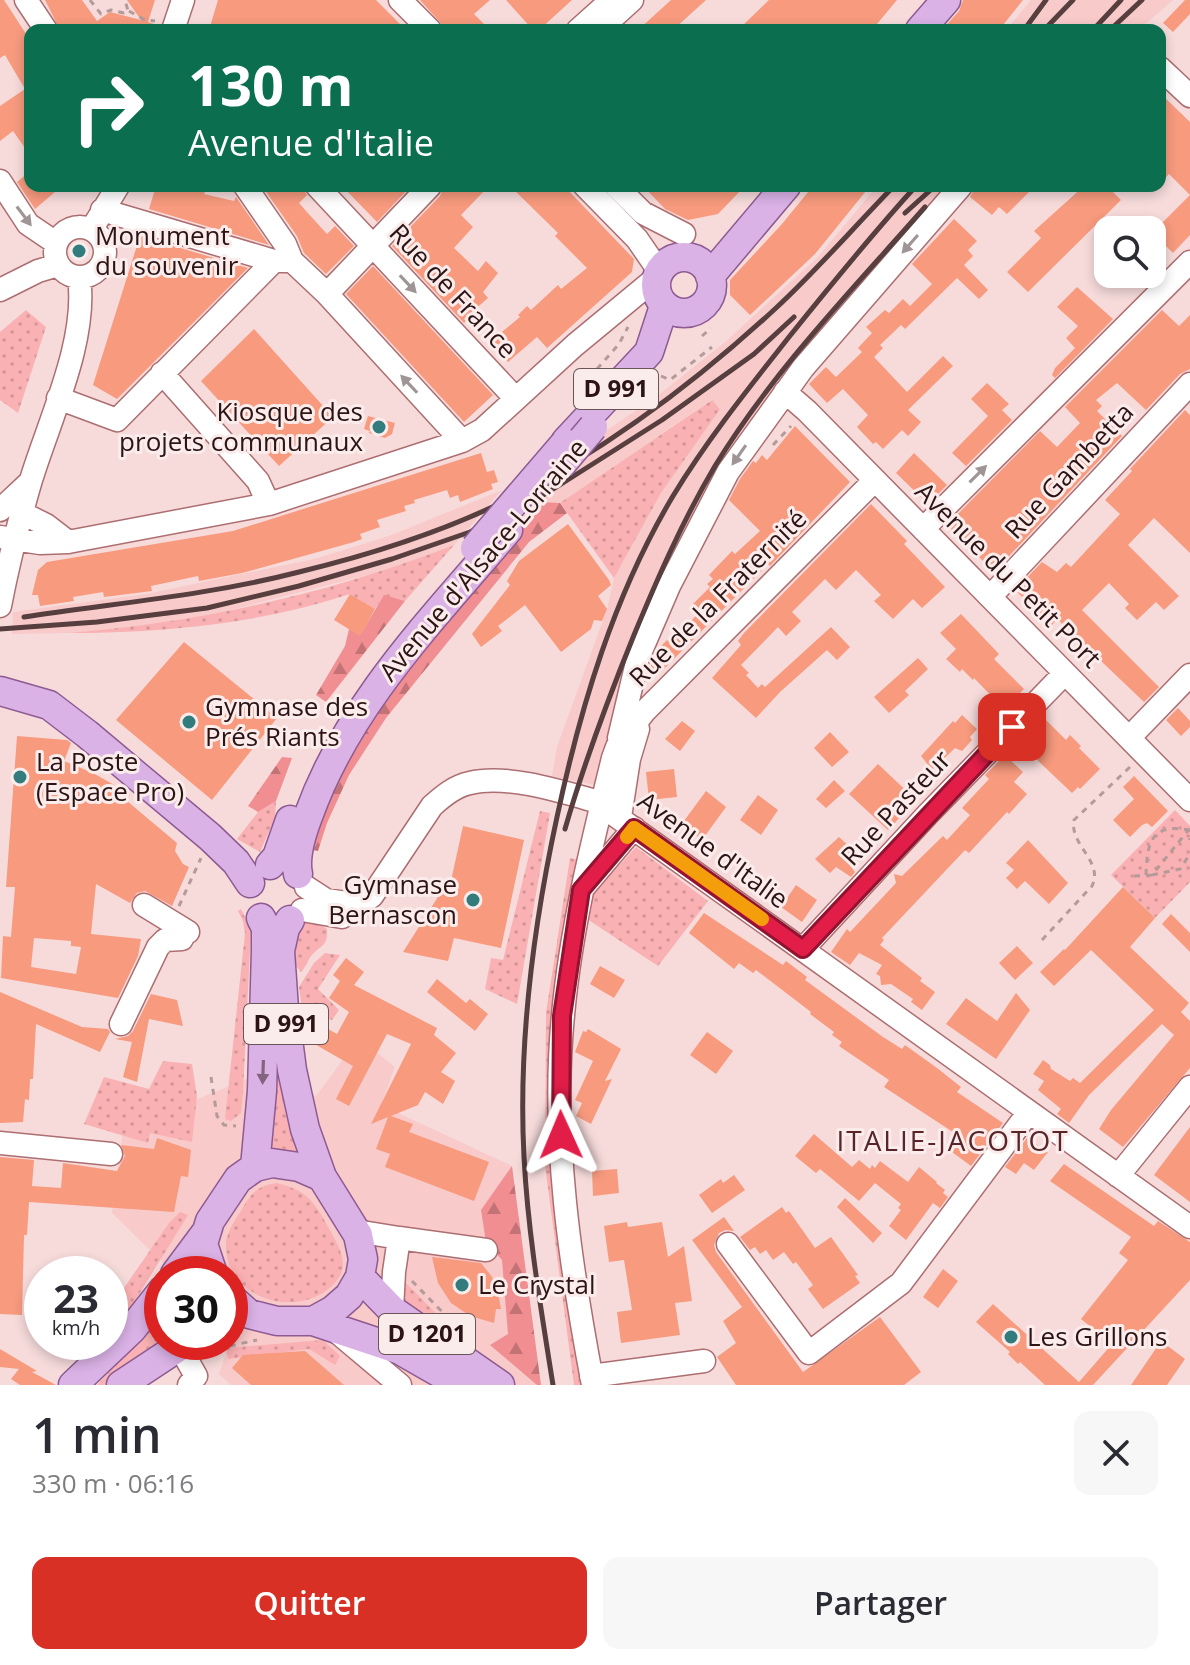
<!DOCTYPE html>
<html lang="fr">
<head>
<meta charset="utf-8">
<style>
	:root { --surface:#fff; --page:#f7f7f7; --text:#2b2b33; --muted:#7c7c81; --accent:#d93025 }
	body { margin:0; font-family:"Open Sans",sans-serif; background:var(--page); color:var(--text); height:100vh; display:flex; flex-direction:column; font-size:30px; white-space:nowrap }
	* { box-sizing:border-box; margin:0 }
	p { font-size:26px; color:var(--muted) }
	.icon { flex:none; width:44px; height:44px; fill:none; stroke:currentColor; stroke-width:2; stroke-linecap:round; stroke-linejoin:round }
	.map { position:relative; height:1385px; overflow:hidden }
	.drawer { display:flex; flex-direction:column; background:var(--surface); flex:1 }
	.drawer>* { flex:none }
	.top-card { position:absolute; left:24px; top:24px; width:1142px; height:168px; border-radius:16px; box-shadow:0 4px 12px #0003; background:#0b6e4f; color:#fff; overflow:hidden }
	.controls { position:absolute; left:1094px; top:216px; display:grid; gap:16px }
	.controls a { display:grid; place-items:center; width:72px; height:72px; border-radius:16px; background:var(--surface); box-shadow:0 4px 12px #0003; font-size:40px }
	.speed { position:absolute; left:24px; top:1256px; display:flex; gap:16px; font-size:40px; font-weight:700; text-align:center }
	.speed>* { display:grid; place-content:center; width:104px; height:104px; border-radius:50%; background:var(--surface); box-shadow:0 4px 12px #0003; line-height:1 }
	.speed small { font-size:20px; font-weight:400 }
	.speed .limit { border:12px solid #d22; background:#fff; color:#111 }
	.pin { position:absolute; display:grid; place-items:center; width:68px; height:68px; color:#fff; margin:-34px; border-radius:16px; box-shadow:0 4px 12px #0006 }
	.me { position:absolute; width:88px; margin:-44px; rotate:359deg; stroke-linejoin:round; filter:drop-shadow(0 0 6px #0008) }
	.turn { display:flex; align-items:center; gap:28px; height:168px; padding:0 32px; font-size:36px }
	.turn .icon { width:104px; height:104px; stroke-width:2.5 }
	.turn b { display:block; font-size:56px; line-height:68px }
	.round { display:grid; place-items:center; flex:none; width:84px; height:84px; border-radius:16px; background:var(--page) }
	.summary { display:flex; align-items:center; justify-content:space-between; height:136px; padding:0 32px }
	h1 { font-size:48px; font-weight:600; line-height:60px }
	.action { display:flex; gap:16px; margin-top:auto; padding:16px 32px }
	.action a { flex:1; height:92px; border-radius:16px; background:var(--accent); color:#fff; font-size:32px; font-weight:600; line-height:92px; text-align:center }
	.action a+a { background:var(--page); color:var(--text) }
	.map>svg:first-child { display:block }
	.built { fill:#f8caca }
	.green { fill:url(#green-dots) }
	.forest { fill:url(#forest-firs) }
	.building { fill:#f79a7e; fill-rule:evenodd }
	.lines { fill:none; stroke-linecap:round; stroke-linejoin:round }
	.minor-casing { stroke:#ac6e71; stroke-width:25 }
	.major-casing { stroke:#8d5a92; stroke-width:31 }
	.path { stroke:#b59a9a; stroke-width:3; stroke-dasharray:6 6; stroke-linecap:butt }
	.minor { stroke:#fff; stroke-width:22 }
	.major { stroke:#dab2e6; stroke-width:28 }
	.rail { stroke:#573e3f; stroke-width:5 }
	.major-bridge-casing { stroke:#8d5a92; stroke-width:31; stroke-linecap:butt }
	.major-bridge { stroke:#dab2e6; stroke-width:28 }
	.oneway { fill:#a09596 }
	.oneway2 { fill:#83637e }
	.route-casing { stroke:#92132f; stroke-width:20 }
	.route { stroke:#e11d48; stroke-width:14 }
	.slow { stroke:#f59e0b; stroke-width:14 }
	.poi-dot { fill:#337c7e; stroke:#fbecec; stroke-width:3 }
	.labels { text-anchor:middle; stroke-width:6; stroke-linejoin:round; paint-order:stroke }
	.shield { fill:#fbecec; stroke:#6a5556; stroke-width:2 }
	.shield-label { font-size:24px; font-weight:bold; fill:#2c1415 }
	.poi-label { font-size:26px; fill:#2c1415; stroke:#fbecec; text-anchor:start }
	.street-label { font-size:26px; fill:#2c1415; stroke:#fbecec }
	.neighbourhood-label { font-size:28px; letter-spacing:2px; fill:#5a2529; stroke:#fbecec }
</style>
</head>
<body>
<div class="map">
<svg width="1190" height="1385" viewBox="0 0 1190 1385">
	<defs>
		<pattern id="green-dots" width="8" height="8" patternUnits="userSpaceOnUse" patternTransform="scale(2)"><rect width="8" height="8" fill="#fab1b3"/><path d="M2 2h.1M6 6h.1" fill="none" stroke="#d69799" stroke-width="1.8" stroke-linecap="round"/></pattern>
		<pattern id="forest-firs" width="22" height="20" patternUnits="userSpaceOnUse" patternTransform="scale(2)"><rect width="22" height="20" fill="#f08e92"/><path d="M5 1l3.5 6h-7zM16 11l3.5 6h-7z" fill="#c37376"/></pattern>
	</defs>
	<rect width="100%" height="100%" fill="#f7dbdb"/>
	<path class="built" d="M1031 0H1173L1139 30H1006Z
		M877 186H953L783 379 641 633 617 696 595 785 552 776 557 747 607 609 614 578 661 493 720 408 711 400 560 503 542 502 591 441 656 397 724 343 818 257Z
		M502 490 454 545 395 568 227 611 144 627 67 633 12 634 13 612 146 594 314 559 389 536Z
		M359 1038 395 1067 381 1105 512 1166 531 1344 541 1385H231L219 1374 233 1333 230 1329V1274H174L112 1213 123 1130 263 1072 316 1096Z"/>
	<path class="green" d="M26 310 46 327 18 413 0 400V332Z
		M712 400 720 409 661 493 614 578 560 503Z
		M454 545 405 601 384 596 375 609 350 594C259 624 162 633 67 633 199 623 331 593 454 545Z
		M276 801 275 818 260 852 237 839 258 812Z
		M1175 810 1190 826V882L1155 918 1111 875Z
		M540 811 550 813 517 1004 485 989 491 958 503 960Z
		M636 847 708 901 658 966 587 919 593 894Z
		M570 858 580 860 557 1015 588 1385H574L545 1165 546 1013Z
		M241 909 251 930 243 1092 241 1113 231 1121 225 1119 245 933 243 921 238 911Z
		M316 922 327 929C328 946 322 944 312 955 307 961 306 967 301 972L293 962 298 930 305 923Z
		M325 953 340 955 318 989 339 1010 332 1020 321 1017 306 1038 299 987 314 963Z
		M275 1007 298 1152 267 1150Z
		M163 1061 192 1064 197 1096 192 1142 150 1133 148 1143 84 1124 104 1077 149 1089Z
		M277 1183C288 1186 297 1189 305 1195 315 1203 321 1214 327 1225 340 1249 355 1269 327 1290 290 1318 225 1296 226 1244 227 1232 234 1221 241 1211 251 1193 257 1186 277 1183Z
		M180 1212 188 1215 133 1304 110 1330V1308L169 1223Z
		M398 1278 402 1279 480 1358 406 1303Z
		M162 1318V1342L104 1385H97Z
		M323 1340 340 1356 335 1365 309 1349 228 1359 226 1348Z"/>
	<path class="forest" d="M542 502 560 503 567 513 529 542 386 718 349 775 327 823 318 851 307 849 338 764 481 572Z
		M384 595 405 601 326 702 316 695 345 646 349 629 360 635Z
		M282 757 292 758 276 801 258 812 248 806Z
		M512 1166 541 1385H537L490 1345 508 1334 502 1260 486 1242 481 1210Z"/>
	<path class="building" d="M0 0H4L30 40V155L13 131 0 141V106L25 89 5 55 0 58Z
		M45 0H82L97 21 110 12 141 20 127 0H155L148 22 160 26 159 30H60Z
		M218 0H376L406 30H209Z
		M420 0H490L474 14 490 30H447Z
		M506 0H572L539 30H533Z
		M671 0H706L673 30H638Z
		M769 0H897L872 30H738Z
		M963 0H1023L999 30H942L959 11Z
		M1185 0H1190V14L1173 32 1163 23Z
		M1160 93 1190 122V195L1169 174 1160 183Z
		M30 171V186H62L35 209 17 182Z
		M156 186H196L195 189 205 192 204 194 234 201 236 197 269 245 149 209Z
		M262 186H301L307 195 299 203 306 211 327 234 335 226 354 246 326 274 304 253 297 236Z
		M342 186H411L377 222Z
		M444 186H489L461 215 473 227 454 248 478 271 486 261 498 273 483 292 488 298 464 319 466 321 464 323 392 246 440 196Z
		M510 186H564L634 259 632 272 547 348 537 337 508 362 490 342 520 317 518 315 527 306 531 310 558 285 561 289 587 268 555 236 558 233Z
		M643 186H745L718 214 688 220 665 209Z
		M813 186H870L815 254 750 315 730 295V280L782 224Z
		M976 186H1035L1007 214 999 207 992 215 970 197Z
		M1084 186H1107L1121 200 1028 292 1007 272 1041 238 1034 231Z
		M1190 195V235L1173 253 1159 239 1163 236 1156 229Z
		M954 219 977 241 968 250 973 256 964 265 988 290 979 299 957 278 905 329 901 325 880 345 883 348 874 357 907 392 943 356 953 366 908 410 921 422 908 436 902 430 883 449 876 442 873 444 857 427 868 415 843 389 827 403 809 384 826 367 836 377 862 352 858 348 872 333 866 327 885 310 889 313 903 299 910 306 932 284 912 264Z
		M140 236 248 268 117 399 93 385Z
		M373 266 493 395 464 422 346 294Z
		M1077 287 1113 319 1055 378 1052 375 1055 368 1075 348 1066 338 1078 326 1057 307Z
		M1162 310 1179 326 1190 315V369L1180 374 1146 410 1117 383 1096 400 1102 406 1097 411 1122 436 994 572 947 525 1040 431 1057 447 1080 423 1065 407Z
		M254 329 333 417 279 466 201 381Z
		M987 383 1009 404 1002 410 1012 420 966 466 952 453 988 416 971 399Z
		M1185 410 1190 415V553L1154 518 1128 545 1179 596 1164 610 1156 602 1137 620 1125 608 1129 604 1109 583 1082 610 1159 687 1144 702 1057 619 1052 625 1015 590 1042 562 1057 572 1066 563 1071 567 1120 514 1105 500 1132 471 1130 469Z
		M368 416 395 423 392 434 385 438 369 433 370 431 364 429Z
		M795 426 850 482 770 566 768 564 658 675 650 668 657 650 667 640 669 642 699 613 691 606 710 587 707 584 713 579 709 575 732 551 735 554 760 531 729 500 740 479 753 461 756 463 762 455 767 460Z
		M481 453 487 472 494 470 498 482 491 484 493 489 460 502 458 495 450 498 447 490 414 500 415 503 404 506 406 511 377 520 380 527 360 534 362 539 354 542 242 573 199 581 198 576 151 586 152 591 104 597 103 592 73 597 74 601 40 606 38 595H32L38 570 47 562 233 531Z
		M914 453 947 485 928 504 896 473Z
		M871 504 907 541 904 544 945 587 922 608 913 599 893 619 874 601 881 595 856 570 836 590 825 579 792 612 801 621 786 636 778 627 741 665 749 673 746 675 758 688 762 684 765 687 831 627 850 647 837 660 827 650 780 692 756 718 712 678 741 645 738 641 744 633Z
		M568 524 609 580 611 585 598 596 607 609 602 621 594 620 591 629 561 652 525 605 498 626 502 631 481 647 472 634 510 585 507 581 519 561Z
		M350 594 375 609 360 636 334 620Z
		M961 614 999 654 994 659 1024 689 1004 709 974 678 973 680 962 669 960 672 946 659 956 649 940 633Z
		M184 642 277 718 212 800 116 720Z
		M918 658 928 669 905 691 909 695 889 713 874 697Z
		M1178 708 1190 721V727L1181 736 1166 720Z
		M962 715 977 729 970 737 972 740 962 751 955 748 932 770 921 756 953 721 955 723Z
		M1044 718 1066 740 1070 735 1081 746 1079 748 1100 769 1080 789 1078 787 1072 793 1032 755 1037 750 1025 738Z
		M682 721 695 731 680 751 665 739Z
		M830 732 849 752 832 767 814 748Z
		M17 736 67 740 71 743 64 761 93 773 130 794 127 801 177 843 175 851 183 864 189 867 172 906 145 891 137 893 130 903 96 884 91 934 141 939 138 956 118 998 1 978 3 936 11 937 15 887H6ZM34 938 71 941V946L81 947 76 974 31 967Z
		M1005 755 1023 772 1014 782 1027 794 1009 814 1007 812 969 853 965 850 882 938 884 940 880 945 922 978 920 981 935 992 922 1010 911 1002 913 999 891 984 881 985 880 976 876 974 882 965 859 953 850 965 831 952 847 929 850 932 896 883 894 874 902 876 943 836 947 840 970 815 962 808 989 779 985 775Z
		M878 764 916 800 888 830 849 794Z
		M674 769 677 797 649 800 646 772Z
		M1134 776 1168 811 1152 827 1147 823 1142 825 1130 837 1113 820 1134 799 1123 787Z
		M834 780 845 791 826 808 816 799Z
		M706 791 726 807 702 840 681 825Z
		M758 795 778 810 761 835 740 820Z
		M463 826 524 840 501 948 454 938 448 961 403 952 443 889 449 890Z
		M839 837 854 851 845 859 855 872 851 877 836 867 830 873 815 859Z
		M1028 840 1068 883 1049 904 1025 881 1017 889 1006 878 1014 870 1006 863Z
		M796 885 817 900 802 922 781 907Z
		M1123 887 1155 918 1130 947 1189 1003 1181 1012 1190 1021V1068L1123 1147 1099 1129 1111 1110 1174 1035 1162 1024 1089 1095 1069 1123 1057 1114 1061 1109 1038 1090 1044 1081 1033 1074 1043 1060 1050 1065 1051 1069 1070 1081 1073 1078 1080 1083 1154 1010 1091 950 1054 986 1040 972 1064 949 1065 950Z
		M704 913 783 965 786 961 807 977 805 980 883 1037 902 1049 905 1045 937 1068 961 1087 957 1092 1003 1123 971 1166 952 1152 962 1138 884 1087 889 1080 839 1046 842 1042 832 1035 834 1032 810 1014 811 1012 756 970 753 973 739 963 734 969 689 933Z
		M1171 914 1190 933V952L1162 924Z
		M1017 946 1033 963 1015 980 999 963Z
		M346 958 364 972 354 985 437 1028 434 1035 456 1053 441 1072 455 1081 443 1104 425 1092 418 1105 391 1116 413 1124 409 1132 489 1162 474 1201 385 1167 390 1154 376 1149 388 1117 371 1124 411 1044 387 1034 349 1106 336 1099 353 1066 311 1042 319 1024 337 1034 349 1012 329 998 340 981 333 975Z
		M600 966 625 980 614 998 590 984Z
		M437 979 466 1003 470 999 488 1014 475 1031 427 992Z
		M0 992 82 1027 108 1029 110 1032 100 1052 36 1024 33 1079H30L29 1100 25 1099 23 1122 0 1123Z
		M1016 993 1030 1010 996 1059 946 1024 966 998 997 1021Z
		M151 994 177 1000 183 1026 149 1019 137 1082 123 1077 132 1042 115 1039 128 1036 133 1031Z
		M588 1029 621 1049 605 1081 612 1079 591 1124 576 1116 582 1103 575 1100 593 1061 575 1052 583 1031 586 1032Z
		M707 1032 733 1051 716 1074 690 1055Z
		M1190 1127V1202L1154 1175Z
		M814 1134 852 1167 859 1160 870 1169 872 1165 875 1168 880 1161 908 1182 919 1167 937 1182 936 1183 945 1190 943 1193 948 1197 940 1208 933 1203 906 1240 889 1226 901 1210 898 1208 901 1204 875 1183 859 1201 820 1169 816 1173 795 1156Z
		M157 1138 191 1150 188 1177 181 1176 174 1212 29 1202 27 1235H24L22 1315 0 1314V1157L34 1160 32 1186 61 1188 63 1163 117 1171 125 1156 121 1145 154 1149Z
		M1027 1138 1048 1152 1034 1170 1024 1163 1016 1174 1005 1167Z
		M1064 1164 1154 1226 1158 1221 1190 1242V1280L1093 1385H1045L1020 1362 1018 1364 1008 1354 1010 1352 976 1322 993 1304 1079 1382 1112 1344 1081 1319 1128 1260 1119 1253 1131 1237 1050 1181Z
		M617 1169 619 1193 593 1196 592 1171Z
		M734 1175 745 1190 712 1213 699 1195 721 1179 723 1183Z
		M845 1198 882 1233 873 1243 837 1207Z
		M782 1207 786 1213 789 1211 815 1248 831 1237 858 1275 855 1276 860 1283 823 1309 808 1289 813 1285 796 1262 793 1264 784 1252 773 1260 766 1250 760 1254 755 1247 750 1250 740 1237Z
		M724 1217 734 1231 726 1230 719 1233 714 1245 716 1252 803 1372 880 1317 921 1372 904 1385H736L717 1357 736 1343 723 1321 742 1307 692 1240Z
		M627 1222 628 1227 662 1222 668 1257 684 1246 692 1301 675 1303 680 1335 621 1343 617 1312 632 1310 624 1260 609 1262 604 1226Z
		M432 1257 481 1263 492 1277 499 1298 501 1309H496L494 1323 470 1316 451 1303 438 1283Z
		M943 1269 958 1281 938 1308 923 1297Z
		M1161 1341 1185 1359 1167 1385H1131Z
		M0 1349 37 1371 32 1372 56 1385H20L11 1379 19 1369 0 1367Z
		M305 1351 344 1385H251L232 1368 243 1355Z"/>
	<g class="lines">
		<defs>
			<path id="minor" d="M26 0 46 30
				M400 0 430 30
				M173 30 183 0
				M578 30 607 4
				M599 30 632 0
				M1160 68 1190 96
				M0 181 28 224 56 243
				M245 186 285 244 292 261
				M317 186 516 399
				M585 186 637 239 659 271
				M616 186 643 213 684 234
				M102 210 274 261H292L327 294 462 441
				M96 222 118 186
				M55 252a25 25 0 1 1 50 0a25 25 0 1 1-50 0Z
				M0 290 38 271 58 265
				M327 294 430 186
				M162 373 258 481 268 503
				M785 392 807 411 1190 800
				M58 398 117 420 274 261
				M0 510 30 482
				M22 513 46 525 68 542
				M923 529 1190 262
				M0 537 40 543 68 542 269 504 462 441 482 430 575 345 656 278
				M990 597 1190 384
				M0 606C8 564 19 521 31 480 50 418 88 340 79 277
				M619 738 638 658 669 586 728 472 803 368 961 186
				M1129 738 1190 675
				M620 817 629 759 638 729
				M585 886 634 828
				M306 887 326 900 347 903
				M144 905 188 932
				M302 910 342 917 372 896 432 806C443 796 455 786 470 783 506 774 560 791 595 801L1190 1227
				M803 949 928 814 1065 673
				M121 1024 158 947 165 940 182 939
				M0 1143 111 1154
				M1118 1176 1190 1087
				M356 1231 399 1238 394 1272 392 1310
				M399 1238 486 1250
				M728 1244 809 1353 901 1283 1029 1112
				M337 1332 400 1385
				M179 1346 196 1376 189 1385
				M591 1376 704 1361
				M593 1385C570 1264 551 1139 563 1015 571 928 592 843 613 758L617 747 644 712 875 480"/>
			<path id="major" d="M920 30 946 0
				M656 285a28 28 0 1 1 56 0a28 28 0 1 1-56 0Z
				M710 276 786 186
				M566 441 649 352 664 306
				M0 691 49 705 87 734 210 837 236 862 250 883
				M270 865 277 857 290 820
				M298 874C294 855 302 832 309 814 349 703 434 618 508 530
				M290 920 285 928 280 951 284 1009 292 1070 305 1129 322 1177
				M255 1167 262 1091 266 950V928L261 918
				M175 1274 207 1231
				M213 1274 203 1244 210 1221 238 1179 255 1167 272 1163 299 1167 322 1177 358 1235 363 1259 360 1277 349 1296 333 1310 313 1321H277L249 1314 230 1297
				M360 1277 392 1310 500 1385
				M313 1321 400 1350 461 1385
				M73 1385 132 1329 162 1291
				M121 1385 186 1342"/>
		</defs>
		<use href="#minor" class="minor-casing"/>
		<use href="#major" class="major-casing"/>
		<path class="path" d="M90 0 101 14 111 10 124 13 128 11 125 0
			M129 11 145 20 155 21
			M702 336 711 328
			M597 369 619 344 628 327
			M661 376 670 380 712 347
			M773 445 791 426
			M1146 875C1147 843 1151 823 1188 830L1190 840
			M1152 875 1180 869 1190 854
			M1134 876 1152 875 1190 828
			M179 906 201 858
			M1042 940 1092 886C1104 861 1069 845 1074 820L1130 767
			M211 1077 217 1116 224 1125 236 1126
			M412 1281 457 1327
			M209 1342 216 1349 257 1340"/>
		<use href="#minor" class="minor"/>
		<use href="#major" class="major"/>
		<path class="rail" d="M1024 30 1046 0
			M1044 30 1073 0
			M1093 30 1121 0
			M1110 30 1142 0
			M905 213 935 186
			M24 617C116 603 210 595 299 572 369 555 440 533 505 501 604 451 695 383 776 308 817 270 854 227 894 186
			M0 629 97 622 207 608 299 586 392 559 470 532 547 493 662 420 754 354 794 317
			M565 829C584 763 608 699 634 635 658 577 683 520 715 466 773 371 852 290 925 207
			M553 1385C541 1309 528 1234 524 1157 518 1043 533 928 557 817 581 705 614 595 673 496 707 440 748 389 789 337 830 286 872 234 916 186"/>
		<defs>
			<path id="major-bridge" d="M560 466 593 427
				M475 548 565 443"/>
		</defs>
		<use href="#major-bridge" class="major-bridge-casing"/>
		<use href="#major-bridge" class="major-bridge"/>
	</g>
	<defs><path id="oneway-solid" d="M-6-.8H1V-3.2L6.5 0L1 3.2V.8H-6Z" transform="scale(2)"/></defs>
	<g class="oneway">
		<use href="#oneway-solid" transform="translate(24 216) rotate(53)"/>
		<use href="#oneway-solid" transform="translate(910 244) rotate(131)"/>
		<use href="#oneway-solid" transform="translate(408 284) rotate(47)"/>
		<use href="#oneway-solid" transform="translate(409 384) rotate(-133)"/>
		<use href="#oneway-solid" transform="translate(739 455) rotate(125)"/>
		<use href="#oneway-solid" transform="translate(978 474) rotate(-45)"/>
	</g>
	<use class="oneway2" href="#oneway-solid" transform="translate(263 1072) rotate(92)"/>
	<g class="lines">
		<defs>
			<path id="route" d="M561 1135 562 1016 581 890 634 828 803 949 1012 727"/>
		</defs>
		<use href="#route" class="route-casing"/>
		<use href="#route" class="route"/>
		<path class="slow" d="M627 837 634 828 762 919"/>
	</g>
	<g class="poi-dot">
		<circle cx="79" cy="251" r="8"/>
		<circle cx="379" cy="427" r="8"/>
		<circle cx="189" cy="722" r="8"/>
		<circle cx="20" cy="777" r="8"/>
		<circle cx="473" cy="900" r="8"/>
		<circle cx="462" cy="1285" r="8"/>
		<circle cx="1011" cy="1337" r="8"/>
	</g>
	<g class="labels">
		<g class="shield">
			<rect x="574" y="369" width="84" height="40" rx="6"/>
			<rect x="244" y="1004" width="84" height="40" rx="6"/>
			<rect x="379" y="1314" width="96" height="40" rx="6"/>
		</g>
		<g class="shield-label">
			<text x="616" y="397">D 991</text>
			<text x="286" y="1032">D 991</text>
			<text x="427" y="1342">D 1201</text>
		</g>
		<g class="poi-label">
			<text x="95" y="245">Monument<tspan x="95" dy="30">du souvenir</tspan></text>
			<text x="363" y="421" text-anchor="end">Kiosque des<tspan x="363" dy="30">projets communaux</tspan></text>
			<text x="205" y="716">Gymnase des<tspan x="205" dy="30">Prés Riants</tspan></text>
			<text x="36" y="771">La Poste<tspan x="36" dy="30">(Espace Pro)</tspan></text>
			<text x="457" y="894" text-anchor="end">Gymnase<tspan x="457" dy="30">Bernascon</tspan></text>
			<text x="478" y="1294">Le Crystal</text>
			<text x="1027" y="1346">Les Grillons</text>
		</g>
		<g class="street-label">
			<text transform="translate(453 291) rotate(47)" y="9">Rue de France</text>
			<text transform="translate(1069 471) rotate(-47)" y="9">Rue Gambetta</text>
			<text transform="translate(483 560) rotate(-50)" y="9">Avenue d'Alsace-Lorraine</text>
			<text transform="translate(1008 575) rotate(45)" y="9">Avenue du Petit Port</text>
			<text transform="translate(718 598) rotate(-45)" y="9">Rue de la Fraternité</text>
			<text transform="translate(896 808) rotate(-47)" y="9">Rue Pasteur</text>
			<text transform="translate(713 850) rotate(36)" y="9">Avenue d'Italie</text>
		</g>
		<g class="neighbourhood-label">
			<text x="953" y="1151">ITALIE-JACOTOT</text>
		</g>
	</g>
</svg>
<div class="controls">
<a><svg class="icon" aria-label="search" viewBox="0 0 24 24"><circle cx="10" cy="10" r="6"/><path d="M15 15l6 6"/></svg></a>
</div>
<div class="speed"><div>23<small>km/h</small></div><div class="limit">30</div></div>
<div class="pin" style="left:1012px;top:727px;background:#d93025"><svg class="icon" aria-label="arrive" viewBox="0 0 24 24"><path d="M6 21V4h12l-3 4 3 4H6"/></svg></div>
<svg class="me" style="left:561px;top:1135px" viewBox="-20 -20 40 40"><path d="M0-17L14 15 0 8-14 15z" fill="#e11d48" stroke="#fff" stroke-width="4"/></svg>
<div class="top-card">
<div class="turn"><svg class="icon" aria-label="right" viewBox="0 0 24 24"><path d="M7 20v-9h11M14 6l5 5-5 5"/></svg><div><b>130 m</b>Avenue d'Italie</div></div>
</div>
</div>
<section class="drawer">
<div class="summary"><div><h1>1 min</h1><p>330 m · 06:16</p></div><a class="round"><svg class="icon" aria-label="close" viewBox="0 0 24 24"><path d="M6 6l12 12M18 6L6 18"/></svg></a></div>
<div class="action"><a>Quitter</a><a>Partager</a></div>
</section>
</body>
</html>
